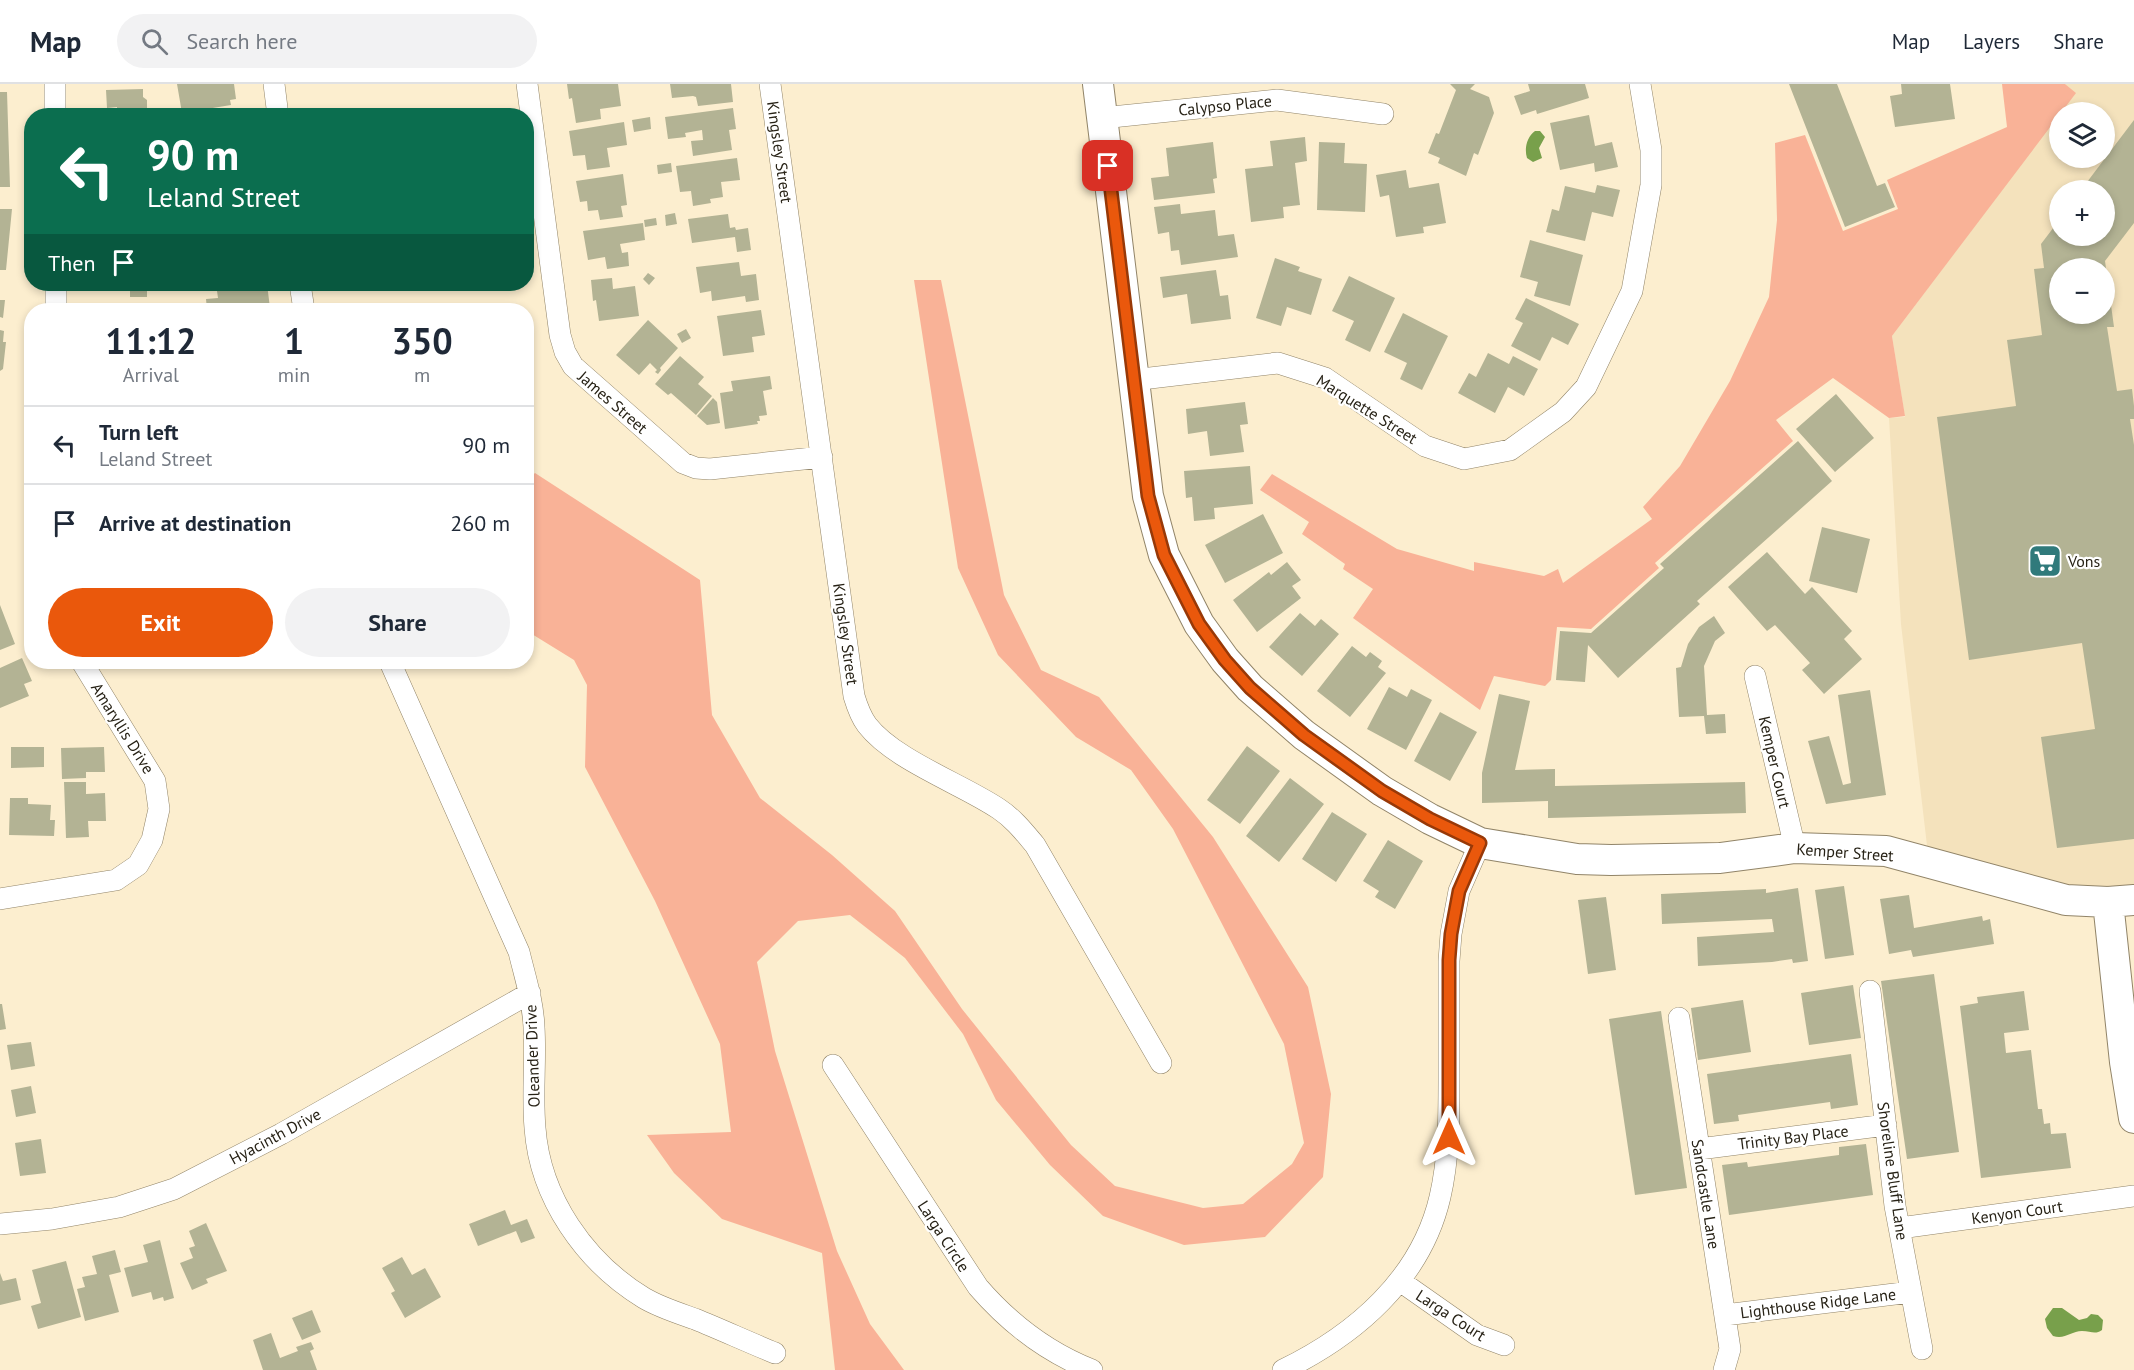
<!DOCTYPE html>
<html lang="en">
<head>
<meta charset="utf-8">
<style>
	:root { --surface:#fff; --page:#f2f2f3; --text:#1f2937; --muted:#747a83; --line:#e0e1e3; --accent:#ea580c }
	body { margin:0; font-family:"PT Sans",sans-serif; background:var(--page); color:var(--text); height:100vh; display:flex; flex-direction:column; font-size:22px; white-space:nowrap }
	* { box-sizing:border-box; margin:0 }
	p { font-size:20px; color:var(--muted) }
	.icon { flex:none; width:33px; height:33px; fill:none; stroke:currentColor; stroke-width:2; stroke-linecap:round; stroke-linejoin:round }
	.map { position:relative; flex:1; overflow:hidden }
	.panel { position:absolute; left:24px; top:219px; width:510px; height:366px; display:flex; flex-direction:column; background:var(--surface); border-radius:24px; box-shadow:0 3px 9px #0003 }
	.panel>* { flex:none }
	.guide { position:absolute; left:24px; top:24px; width:510px; height:183px; border-radius:24px; box-shadow:0 3px 9px #0003; background:#0b6e4f; color:#fff; overflow:hidden }
	.fabs { position:absolute; left:2049px; top:18px; display:grid; gap:12px }
	.fabs a { display:grid; place-items:center; width:66px; height:66px; border-radius:50%; background:var(--surface); box-shadow:0 3px 9px #0003; font-size:30px }
	.pin { position:absolute; display:grid; place-items:center; width:51px; height:51px; color:#fff; margin:-26px; border-radius:12px; box-shadow:0 3px 9px #0006 }
	.me { position:absolute; width:66px; margin:-33px; rotate:0deg; stroke-linejoin:round; filter:drop-shadow(0 0 4px #0008) }
	.turn { display:flex; align-items:center; gap:21px; height:126px; padding:0 24px; font-size:27px }
	.turn .icon { width:78px; height:78px; stroke-width:2.5 }
	.turn b { display:block; font-size:42px; line-height:51px }
	.then { display:flex; align-items:center; height:57px; padding:0 24px; background:#0003; gap:12px; font-size:22px }
	.eta { display:flex; justify-content:space-evenly; align-items:center; height:102px; text-align:center }
	.eta b { font-size:36px; font-weight:700; line-height:42px }
	.action { display:flex; gap:12px; margin-top:auto; padding:12px 24px }
	.action a { flex:1; height:69px; border-radius:36px; background:var(--accent); color:#fff; font-size:24px; font-weight:700; line-height:69px; text-align:center }
	.action a+a { background:var(--page); color:var(--text) }
	ul { padding:0; list-style:none }
	li { display:flex; align-items:center; gap:18px; height:78px; padding:0 24px; border-top:2px solid var(--line) }
	li div { flex:1 }
	li b { display:block; font-size:22px }
	li em { font-style:normal }
	header { display:flex; align-items:center; gap:36px; box-sizing:border-box; height:84px; padding:0 30px; background:var(--surface); border-bottom:2px solid var(--line) }
	header strong { font-size:28px }
	nav { display:flex; gap:33px; margin-inline-start:auto; font-size:21px }
	.search { width:420px; height:54px; background:var(--page); display:flex; align-items:center; gap:15px; box-sizing:border-box; padding:0 21px; border-radius:33px; color:var(--muted); font-size:22px }
	.map>svg:first-child { display:block }
	.built { fill:#f4e2bc; fill-rule:evenodd }
	.green { fill:#f9b297 }
	.water { fill:#78a04b }
	.building { fill:#b3b394; fill-rule:evenodd }
	.lines { fill:none; stroke-linecap:round; stroke-linejoin:round }
	.street-casing { stroke:#918468; stroke-width:22 }
	.secondary-casing { stroke:#918468; stroke-width:32 }
	.street { stroke:#fff; stroke-width:21 }
	.secondary { stroke:#fff; stroke-width:30 }
	.route-casing { stroke:#983908; stroke-width:15 }
	.route { stroke:#ea580c; stroke-width:10 }
	.labels { text-anchor:middle; stroke-width:4.5; stroke-linejoin:round; paint-order:stroke }
	.street-label { font-size:16px; fill:#272216; stroke:#fff }
	.poi-label { font-size:16px; fill:#272216; stroke:#fff; text-anchor:start }
</style>
</head>
<body>
<header>
<strong>Map</strong>
<div class="search"><svg class="icon" aria-label="search" viewBox="0 0 24 24"><circle cx="10" cy="10" r="6"/><path d="M15 15l6 6"/></svg>Search here</div>
<nav><a>Map</a><a>Layers</a><a>Share</a></nav>
</header>
<div class="map">
<svg width="2134" height="1286" viewBox="0 0 2134 1286">
	<rect width="100%" height="100%" fill="#fceecf"/>
	<path class="built" d="M2065 0H2134V804L2068 812 1928 770 1901 540 1889 334 1905 333 1892 252 2059 30 2060 74H2104V28H2060L2075 9ZM2060 106H2104V152H2060ZM2060 184H2104V230H2060Z"/>
	<path class="green" d="M2002 0H2065L2076 9 1892 252 1905 332 1889 334 1833 294 1776 336 1793 357 1655 479 1659 484 1591 545 1557 543 1551 596 1545 602 1494 592 1480 626 1353 534 1373 505 1343 485 1345 480 1302 450 1309 438 1260 406 1272 390 1397 465 1474 487V478L1544 492 1558 485 1563 499 1652 435 1643 423 1680 382 1730 297 1769 213 1777 136 1775 59 1805 51 1843 147 1898 125 1887 96 2007 43Z
		M914 196H941L1004 511 1041 586 1099 613 1213 753 1308 903 1331 1010 1323 1093 1265 1153 1184 1161 1103 1132 1050 1081 996 1016 963 950 905 874 850 831 798 837 757 878 775 967 837 1167 870 1240 904 1286H835L822 1169 722 1135 674 1089 647 1051 731 1048 720 960 655 817 585 683 587 601 574 576 527 547V396L535 389 700 496 712 631 760 714 832 771 895 827 962 925 1071 1061 1115 1102 1203 1124 1243 1120 1292 1080 1304 1059 1284 960 1173 745 1131 686 1076 653 998 571 958 484Z"/>
	<path class="water" d="M1535 47H1540L1545 53 1539 64 1542 74 1533 78 1527 74C1524 64 1527 53 1535 47Z
		M2053 1224H2062L2079 1236 2087 1234 2091 1230 2098 1231 2103 1236 2102 1246C2095 1251 2091 1247 2082 1247 2071 1247 2065 1256 2053 1252L2047 1244 2045 1235Z"/>
	<path class="building" d="M177 0H234L236 15 230 16 231 21 182 29Z
		M567 0H618L621 22 600 25 601 35 576 39 572 14 569 15Z
		M670 0H731L733 18 698 22 696 13 693 12 672 14Z
		M1450 0H1475L1470 5 1489 13 1494 29 1478 71 1474 69 1466 92 1438 79 1440 74 1428 69 1436 49 1439 50 1456 6Z
		M1528 0H1585L1589 14 1537 30 1536 26 1521 31 1514 12 1530 7Z
		M1789 0H1837L1877 102 1885 99 1895 123 1845 143Z
		M1901 0H1950L1955 35 1895 43 1890 12 1902 10Z
		M143 5V13L147 16V32H117V23L107 24 106 6Z
		M0 8H7L10 103H0Z
		M733 24 736 45 729 46 732 66 693 72 691 57 703 56 702 46 685 49 686 53 668 55 665 33Z
		M216 26 217 32H191V30Z
		M1589 31 1595 62 1612 58 1618 83 1595 88 1594 79 1560 86 1550 39Z
		M650 33 651 45 634 48 632 36Z
		M2134 36V139L2105 177 2114 243H2107L2117 307 2132 305 2134 322V335H2130L2134 361V755L2057 764 2041 653 2095 645 2082 559 1969 576 1937 333 2016 322 2007 256 2042 251 2034 185 2044 184 2041 160 2060 135V152H2104V106H2081ZM2060 184H2104V230H2060Z
		M624 38 627 61 607 64 610 83 587 86 585 71 573 72 569 47Z
		M1305 53 1307 77 1295 79 1300 121 1283 123 1284 134 1251 138 1245 85 1273 82 1270 57Z
		M1213 58 1217 94 1213 95 1215 109 1154 116 1151 94 1169 92 1166 64Z
		M1319 58 1345 59 1344 79 1367 80 1365 128 1317 126Z
		M737 74 740 96 721 98 723 113 710 115 711 119 693 122 691 107 680 108 676 82Z
		M671 79 672 88 658 90 657 81Z
		M1406 86 1409 104 1439 99 1446 139 1423 143 1424 149 1396 153 1389 111 1380 113 1376 91Z
		M623 90 627 121 621 122 623 133 600 136 598 126 588 127 587 117 580 118 576 97Z
		M1597 101 1620 106 1613 133 1592 128 1585 157 1546 148 1552 125 1559 127 1565 102 1595 109Z
		M1180 120 1181 130 1215 126 1218 152 1234 150 1238 173 1181 181 1179 166 1171 167 1169 148 1158 150 1154 123Z
		M0 125H12L6 186H0Z
		M675 129 677 140 666 142 665 131Z
		M728 130 730 144 735 143 736 146 748 144 751 166 737 168 735 153 692 159 688 135Z
		M656 134 657 141 645 143 644 136Z
		M643 139 645 156 620 160 622 169 628 168 629 182 607 185 605 173 588 176 583 147Z
		M1530 156 1583 171 1570 222 1534 212 1538 198 1520 193Z
		M1275 174 1300 183 1298 187 1322 195 1311 231 1287 223 1281 242 1256 234Z
		M739 178 741 192 756 190 759 216 746 218 745 212 712 217 711 207 700 209 696 183Z
		M1216 186 1220 212 1228 211 1231 235 1191 240 1187 210 1163 214 1160 193Z
		M648 189 655 194 649 201 643 195Z
		M1349 192 1395 214 1370 268 1345 256 1354 237 1332 227Z
		M612 194 613 205 635 202 639 232 599 237 596 216 593 217 591 196Z
		M130 200H147V213H130Z
		M216 200H267L270 224 250 226H207L206 215 218 214Z
		M1526 214 1579 240 1568 261 1552 253 1540 277 1511 262 1523 239 1515 235Z
		M0 216H5L3 234 0 233Z
		M761 226 765 251 752 253 754 268 723 272 717 232Z
		M1403 229 1448 252 1422 306 1400 295 1407 279 1384 268Z
		M648 236 678 264 660 284 661 286 658 290 655 288 657 286 650 279 639 291 616 271Z
		M686 245 691 254 682 259 677 250Z
		M0 246 4 247 3 258H6L3 285 0 287Z
		M1488 269 1509 280 1513 272 1538 285 1524 312 1508 303 1495 329 1458 309 1469 289 1476 293Z
		M680 272 704 293 698 300 712 312 696 331 671 309 668 311 655 300Z
		M770 292 772 305 763 307 767 331 759 332 760 337H757L758 340 725 345 720 309 733 307 731 297Z
		M1836 310 1874 354 1835 388 1796 345Z
		M713 314 717 318 720 339 707 341 697 332Z
		M1245 318 1248 340 1240 341 1244 368 1210 372 1207 347 1188 350 1186 325Z
		M1798 357 1832 397 1697 517 1700 520 1618 594 1588 561 1585 598 1556 596 1560 547 1591 549 1664 484 1660 480Z
		M1250 382 1253 420 1214 424 1215 435 1194 437 1192 413 1186 414 1184 387Z
		M1263 430 1283 469 1225 499 1205 461Z
		M1822 443 1870 455 1857 509 1809 497Z
		M1767 468 1805 510 1812 503 1852 547 1844 555 1862 575 1824 610 1802 586 1810 579 1775 541 1767 547 1728 503Z
		M1287 478 1301 496 1292 502 1301 514 1257 548 1233 516 1269 488 1271 491Z
		M0 521 15 560 0 566Z
		M1300 529 1315 542 1321 535 1339 550 1302 592 1269 563Z
		M1714 532 1725 549 1715 557 1704 582 1707 631 1725 630 1726 649 1706 650 1704 632 1679 633 1676 584 1681 583 1688 560 1699 543Z
		M1352 562 1366 573 1370 568 1382 577 1378 583 1386 589 1350 633 1317 607Z
		M22 574 32 597 24 600 29 612 0 624V584Z
		M1389 603 1407 613 1411 605 1432 616 1406 666 1367 645Z
		M1870 606 1886 711 1826 720 1808 657 1829 652 1843 701 1851 699 1838 611Z
		M1499 610 1530 617 1515 686 1555 685V702L1745 698 1746 729 1548 734V717L1482 719V689Z
		M1440 628 1477 648 1450 697 1414 677Z
		M1247 662 1280 687 1240 740 1207 716Z
		M11 663H44V683L11 684Z
		M104 663 105 688H86V694L62 695 61 664Z
		M1290 694 1324 720 1279 778 1246 752Z
		M64 698H86V710L105 709 106 737H88L89 753 66 754Z
		M10 714H28V720L51 721 50 736H55L54 752 9 751Z
		M1332 728 1367 750 1336 798 1302 775Z
		M1388 756 1423 777 1395 825 1375 813 1379 807 1363 797Z
		M1844 802 1854 871 1825 875 1815 806Z
		M1798 804 1808 877 1793 879 1792 875 1772 878 1698 882 1697 853 1774 848 1772 835 1662 840 1661 810 1766 805V809Z
		M1909 811 1914 844 1982 832 1983 837 1990 835 1994 860 1913 873 1911 866 1889 870 1880 815Z
		M1606 813 1616 886 1588 890 1578 816Z
		M1934 890 1959 1068 1907 1075 1881 897Z
		M1853 901 1861 954 1809 961 1801 909Z
		M2024 907 2029 946 2004 949 2006 969 2031 966 2038 1025H2042L2044 1040 2050 1039 2051 1050 2066 1049 2071 1084 1981 1094 1960 922 1978 919 1977 913Z
		M1743 916 1751 968 1698 976 1691 924Z
		M0 920H2L6 945 0 946Z
		M1661 927 1687 1104 1635 1111 1609 935Z
		M31 958 35 982 11 986 7 961Z
		M1851 970 1858 1021 1831 1025 1830 1018 1738 1031 1739 1037 1714 1040 1707 990Z
		M31 1002 36 1029 16 1033 11 1006Z
		M41 1055 46 1089 20 1092 15 1059Z
		M1866 1060 1873 1111 1729 1131 1722 1081 1747 1078 1748 1083 1839 1071V1063Z
		M505 1126 511 1141 527 1135 535 1154 521 1159 516 1147 478 1162 469 1140Z
		M206 1139 227 1187 206 1195 208 1199 192 1206 180 1179 193 1174 189 1164 195 1162 189 1147Z
		M160 1156 174 1214 164 1217 163 1213 153 1216 151 1208 132 1213 124 1184 148 1178 143 1161Z
		M115 1166 121 1188 109 1191 119 1228 85 1237 77 1205 85 1203 82 1193 97 1190 92 1172Z
		M402 1173 412 1191 425 1184 441 1213 405 1234 391 1209 395 1207 382 1184Z
		M66 1177 81 1233 38 1245 31 1222 41 1219 32 1186Z
		M0 1189 3 1197 16 1194 21 1216 0 1221Z
		M312 1226 321 1248 302 1256 292 1234Z
		M271 1249 280 1274 298 1267 296 1263 311 1258 314 1265 310 1267 317 1286H263L253 1256Z"/>
	<g class="lines">
		<defs>
			<path id="street" d="M55 0V32
				M274 0 278 32
				M527 0 560 251 565 268 573 282 683 379 696 384 710 385 822 373
				M770 0 854 612C857 622 861 633 867 641 894 676 962 700 999 725 1014 735 1024 748 1035 761L1161 979
				M1102 34 1277 16 1383 30
				M300 200 304 226
				M56 226V200
				M1133 296 1278 279 1325 294 1425 362 1464 375 1510 366 1563 328 1586 303 1632 207 1651 101V66L1640 0
				M390 578 519 868C525 893 533 917 534 943 536 977 532 1011 535 1044 540 1114 585 1178 644 1214 659 1223 678 1229 695 1235 722 1246 748 1258 775 1269
				M1755 592 1795 764
				M0 815 116 796 138 781 152 756 159 725 155 697 82 578
				M1870 907 1895 1122 1922 1265
				M1679 934 1730 1265 1724 1286
				M833 981 978 1203C1010 1240 1046 1268 1092 1286
				M1699 1065 1886 1041
				M0 1140 52 1135 119 1123 174 1105 281 1050 530 909
				M1900 1144 2134 1112
				M1400 1197 1477 1251 1504 1261
				M1725 1231 1911 1208
				M1283 1286C1355 1251 1421 1195 1440 1113 1449 1074 1449 1035 1449 995 1449 956 1449 916 1449 877L1451 850 1459 807 1480 759"/>
			<path id="secondary" d="M1098 0 1148 412 1164 471 1199 540 1225 576 1250 604 1304 651 1382 707 1430 735 1480 759 1577 775 1611 776 1720 774 1795 764 1886 767 2066 816 2108 818 2134 816
				M2108 818 2125 978 2134 1034"/>
		</defs>
		<use href="#street" class="street-casing"/>
		<use href="#secondary" class="secondary-casing"/>
		<use href="#street" class="street"/>
		<use href="#secondary" class="secondary"/>
	</g>
	<g class="lines">
		<defs>
			<path id="route" d="M1108 82 1148 412 1164 471 1199 540 1225 576 1250 604 1304 651 1382 707 1430 735 1480 759 1459 807 1451 850 1449 876V1053"/>
		</defs>
		<use href="#route" class="route-casing"/>
		<use href="#route" class="route"/>
	</g>
	<defs>
		<symbol id="supermarket-square" viewBox="-11 -11 22 22"><rect x="-9" y="-9" width="18" height="18" rx="4" fill="#307a7b" stroke="#fff"/><path d="M-6-5.5h2.5l.6 2H6L4.5 2H-2.5L-4.4-4H-6ZM-1.5 3.2a1.3 1.3 0 1 0 .1 0ZM3 3.2a1.3 1.3 0 1 0 .1 0Z" fill="#fff"/></symbol>
	</defs>
	<g fill-rule="evenodd">
		<use href="#supermarket-square" x="2026" y="458" width="38" height="38"/>
	</g>
	<g class="labels">
		<g class="street-label">
			<text transform="translate(1225 21) rotate(-6)" y="6">Calypso Place</text>
			<text transform="translate(780 68) rotate(82)" y="6">Kingsley Street</text>
			<text transform="translate(613 318) rotate(41)" y="6">James Street</text>
			<text transform="translate(1367 325) rotate(32)" y="6">Marquette Street</text>
			<text transform="translate(846 550) rotate(82)" y="6">Kingsley Street</text>
			<text transform="translate(123 644) rotate(58)" y="6">Amaryllis Drive</text>
			<text transform="translate(1775 678) rotate(77)" y="6">Kemper Court</text>
			<text transform="translate(1845 768) rotate(4)" y="6">Kemper Street</text>
			<text transform="translate(532 972) rotate(-92)" y="6">Oleander Drive</text>
			<text transform="translate(275 1052) rotate(-28)" y="6">Hyacinth Drive</text>
			<text transform="translate(1793 1053) rotate(-7)" y="6">Trinity Bay Place</text>
			<text transform="translate(1893 1087) rotate(82)" y="6">Shoreline Bluff Lane</text>
			<text transform="translate(1706 1110) rotate(81)" y="6">Sandcastle Lane</text>
			<text transform="translate(2017 1128) rotate(-8)" y="6">Kenyon Court</text>
			<text transform="translate(944 1152) rotate(57)" y="6">Larga Circle</text>
			<text transform="translate(1818 1219) rotate(-7)" y="6">Lighthouse Ridge Lane</text>
			<text transform="translate(1451 1231) rotate(33)" y="6">Larga Court</text>
		</g>
		<g class="poi-label">
			<text x="2068" y="483">Vons</text>
		</g>
	</g>
</svg>
<div class="fabs">
<a><svg class="icon" aria-label="layers" viewBox="0 0 24 24"><path d="M12 4l9 5-9 5-9-5zM3 14l9 5 9-5"/></svg></a>
<a>+</a>
<a>−</a>
</div>
<div class="pin" style="left:1108px;top:82px;background:#d93025"><svg class="icon" aria-label="arrive" viewBox="0 0 24 24"><path d="M6 21V4h12l-3 4 3 4H6"/></svg></div>
<svg class="me" style="left:1449px;top:1053px" viewBox="-20 -20 40 40"><path d="M0-17L14 15 0 8-14 15z" fill="#ea580c" stroke="#fff" stroke-width="4"/></svg>
<div class="guide">
<div class="turn"><svg class="icon" aria-label="left" viewBox="0 0 24 24"><path d="M17 20v-9H6M10 6l-5 5 5 5"/></svg><div><b>90 m</b>Leland Street</div></div>
<div class="then">Then<svg class="icon" aria-label="arrive" viewBox="0 0 24 24"><path d="M6 21V4h12l-3 4 3 4H6"/></svg></div>
</div>
<section class="panel">
<div class="eta">
<div><b>11:12</b><p>Arrival</p></div>
<div><b>1</b><p>min</p></div>
<div><b>350</b><p>m</p></div>
</div>
<ul>
<li><svg class="icon" aria-label="left" viewBox="0 0 24 24"><path d="M17 20v-9H6M10 6l-5 5 5 5"/></svg><div><b>Turn left</b><p>Leland Street</p></div><em>90 m</em></li>
<li><svg class="icon" aria-label="arrive" viewBox="0 0 24 24"><path d="M6 21V4h12l-3 4 3 4H6"/></svg><div><b>Arrive at destination</b></div><em>260 m</em></li>
</ul>
<div class="action"><a>Exit</a><a>Share</a></div>
</section>
</div>
</body>
</html>
